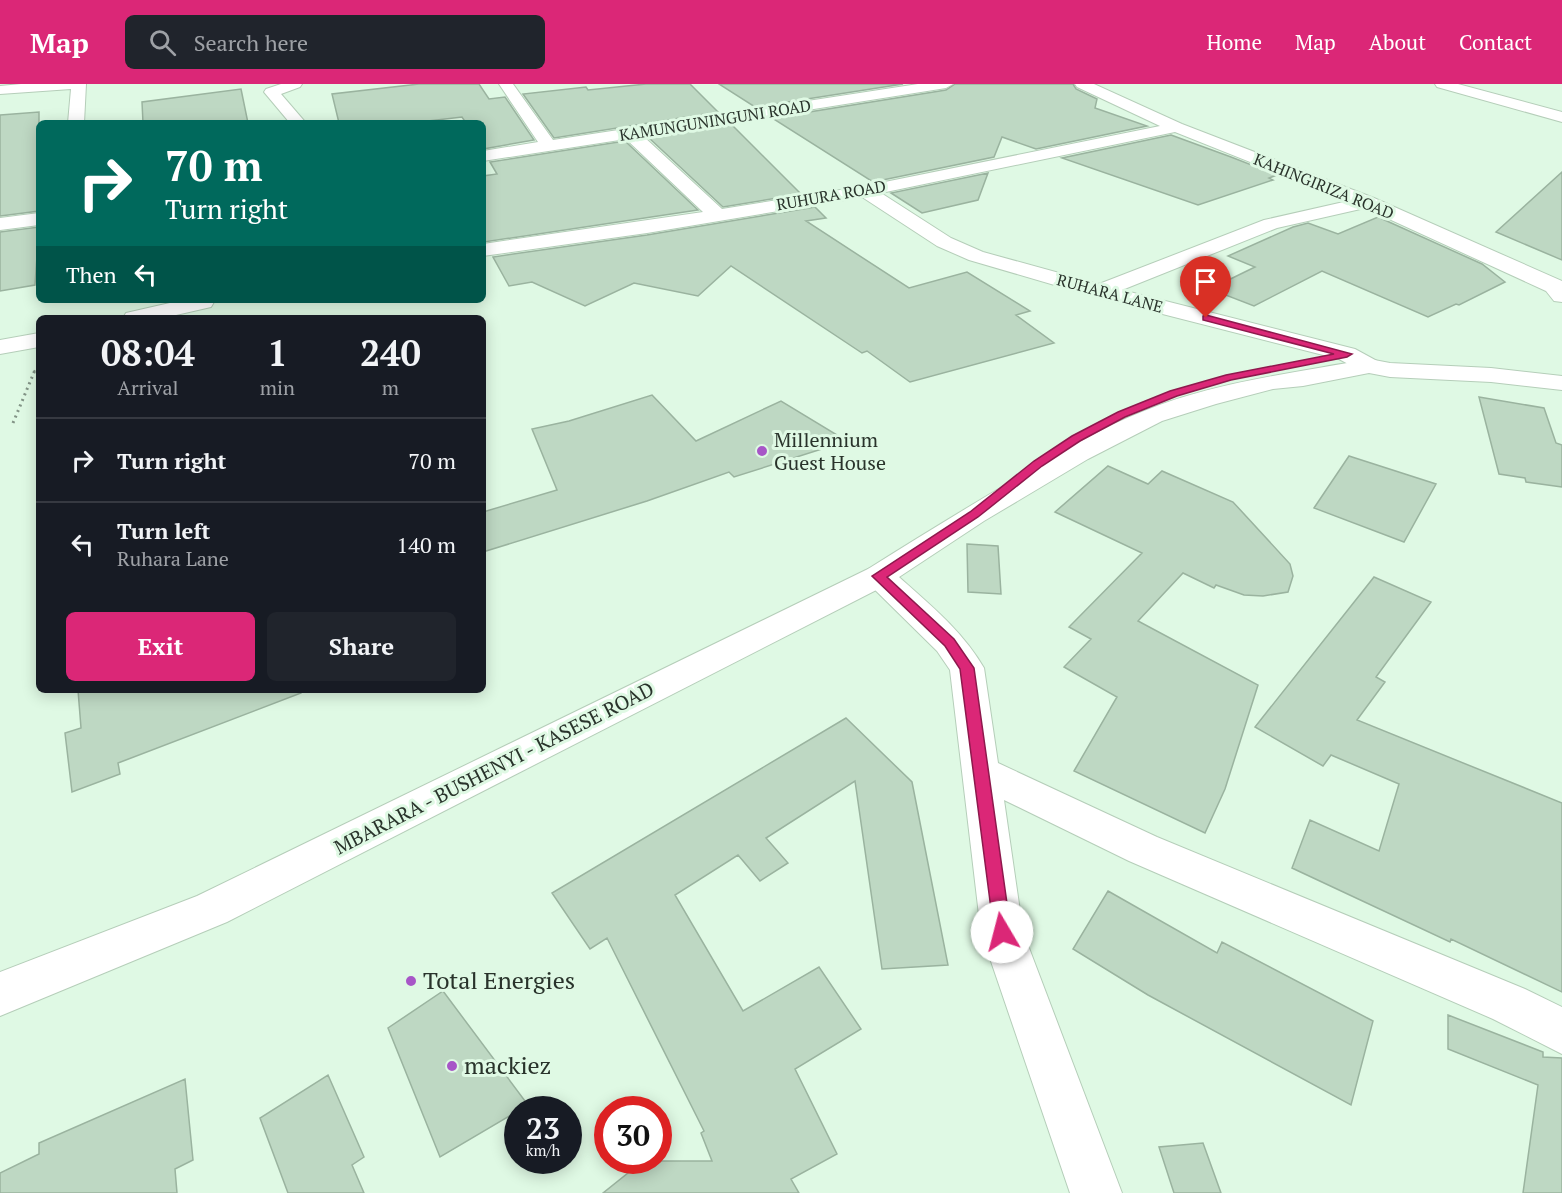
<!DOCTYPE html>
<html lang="en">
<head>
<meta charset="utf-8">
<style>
	:root { --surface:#171b24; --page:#20242c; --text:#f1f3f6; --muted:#9ea1a6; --line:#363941; --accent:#db2777 }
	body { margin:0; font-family:"PT Serif",serif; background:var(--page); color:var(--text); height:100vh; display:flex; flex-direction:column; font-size:22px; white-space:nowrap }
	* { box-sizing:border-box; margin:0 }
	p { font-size:20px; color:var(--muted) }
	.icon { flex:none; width:33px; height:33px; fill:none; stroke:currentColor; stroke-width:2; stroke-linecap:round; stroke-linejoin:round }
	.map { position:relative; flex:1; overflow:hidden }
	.sheet { position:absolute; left:36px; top:231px; width:450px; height:378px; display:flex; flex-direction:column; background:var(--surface); border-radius:9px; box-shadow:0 3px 15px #0003 }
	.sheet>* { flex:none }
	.guide { position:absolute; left:36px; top:36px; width:450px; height:183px; border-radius:9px; box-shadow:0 3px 15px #0003; background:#00695c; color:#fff; overflow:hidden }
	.speed { position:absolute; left:504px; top:1012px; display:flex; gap:12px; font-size:30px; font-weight:700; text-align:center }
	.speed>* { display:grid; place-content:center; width:78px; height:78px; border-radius:50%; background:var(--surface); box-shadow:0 3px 15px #0003; line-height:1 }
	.speed small { font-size:15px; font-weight:400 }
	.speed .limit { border:9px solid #d22; background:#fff; color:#111 }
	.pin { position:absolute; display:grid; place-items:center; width:51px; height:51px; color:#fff; margin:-62px -26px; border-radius:50% 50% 50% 0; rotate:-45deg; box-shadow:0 0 6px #0007 }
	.pin .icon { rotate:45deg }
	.me { position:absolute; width:66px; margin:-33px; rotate:352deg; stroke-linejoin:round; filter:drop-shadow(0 0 4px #0008) }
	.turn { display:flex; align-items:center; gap:21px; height:126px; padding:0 30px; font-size:27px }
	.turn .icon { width:78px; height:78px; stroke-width:2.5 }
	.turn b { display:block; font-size:42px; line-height:51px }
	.then { display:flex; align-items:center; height:57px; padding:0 30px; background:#0003; gap:12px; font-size:22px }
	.eta { display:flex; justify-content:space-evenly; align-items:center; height:102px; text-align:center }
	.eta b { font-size:36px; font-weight:700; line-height:42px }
	.button { display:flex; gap:12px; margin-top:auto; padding:12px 30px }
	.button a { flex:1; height:69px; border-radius:9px; background:var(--accent); color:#fff; font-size:24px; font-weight:700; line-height:69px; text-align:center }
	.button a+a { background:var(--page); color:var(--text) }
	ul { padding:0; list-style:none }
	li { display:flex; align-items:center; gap:18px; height:84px; padding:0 30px; border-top:2px solid var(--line) }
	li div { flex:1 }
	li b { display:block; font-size:22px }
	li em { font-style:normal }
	header { display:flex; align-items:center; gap:36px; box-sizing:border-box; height:84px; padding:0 30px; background:var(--accent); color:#fff }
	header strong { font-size:28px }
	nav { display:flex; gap:33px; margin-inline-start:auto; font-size:21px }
	.search { width:420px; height:54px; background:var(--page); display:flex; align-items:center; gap:15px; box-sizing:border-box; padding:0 21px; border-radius:9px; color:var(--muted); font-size:22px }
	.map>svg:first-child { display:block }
	.building { fill:#bed8c3; stroke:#9ab39f; stroke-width:1.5 }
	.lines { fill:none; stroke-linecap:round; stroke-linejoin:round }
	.street-casing { stroke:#b5ceb9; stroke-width:2 }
	.primary-casing { stroke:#b5ceb9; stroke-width:2 }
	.path-far1 { stroke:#829486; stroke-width:2; stroke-dasharray:2 3; stroke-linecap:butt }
	.path { stroke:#829486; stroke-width:3; stroke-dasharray:2 4; stroke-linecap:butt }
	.street { fill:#fff; fill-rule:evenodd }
	.primary { fill:#fff; fill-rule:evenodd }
	.route { fill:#db2777; stroke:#8e194d; stroke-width:1.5 }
	.poi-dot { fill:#a756c7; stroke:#dff9e4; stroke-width:2 }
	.labels { text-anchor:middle; stroke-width:6; stroke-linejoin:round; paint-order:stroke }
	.far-street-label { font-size:16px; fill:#29332b; stroke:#dff9e4 }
	.poi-label { font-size:20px; fill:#29332b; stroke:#dff9e4; text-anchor:start }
	.street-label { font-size:20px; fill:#29332b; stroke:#dff9e4 }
	.near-poi-label { font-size:24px; fill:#29332b; stroke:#dff9e4; text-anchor:start }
</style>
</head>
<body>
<header>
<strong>Map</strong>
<div class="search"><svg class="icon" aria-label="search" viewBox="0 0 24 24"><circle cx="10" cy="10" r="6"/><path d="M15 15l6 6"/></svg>Search here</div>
<nav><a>Home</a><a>Map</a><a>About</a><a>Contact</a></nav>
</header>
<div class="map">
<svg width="1562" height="1109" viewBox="0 0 1562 1109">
	<rect width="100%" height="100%" fill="#dff9e4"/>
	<path class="building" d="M419 0H479L489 15 505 13 534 56 483 65V39H466L462 33 411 39H339L332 10Z
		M646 0H690L718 28 554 54 523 10 586 3 588 6Z
		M719 0H903L755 23Z
		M955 0H1073L1076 5 1097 15 1095 24 1147 42 1036 65 1002 53 994 73 873 98 772 34 946 6Z
		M241 5 248 39H143L142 18Z
		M39 28V127L0 132V31Z
		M731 40 801 110 723 123 648 53Z
		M1171 51 1231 73 1277 91 1269 94 1273 96 1198 121 1062 74Z
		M625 57 698 126 484 158 483 92 497 90 490 78Z
		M1562 88V176L1496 148Z
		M988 89 978 116 922 129 891 109Z
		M815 123 826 134 806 137 909 204 967 188 1030 227 1016 231 1054 259 910 298 867 267 862 269 731 182 698 212 634 199 585 222 532 198 509 202 493 173 647 151Z
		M1378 133 1482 180 1505 198 1459 221 1456 220 1428 233 1322 187 1254 222 1210 205 1255 183 1228 172 1293 143 1308 139 1338 150Z
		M39 143 35 201 0 207V148Z
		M652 311 696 357 781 317 847 357 734 393 729 388 647 417 483 468V428L557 406 532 345 569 337Z
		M1479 313 1544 324 1556 359 1562 361V403L1526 398 1525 394 1499 390Z
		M1349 372 1436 400 1404 458 1314 424Z
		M1108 382 1148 400 1162 387 1233 418 1290 480 1293 492 1288 508 1263 512 1244 511 1216 501 1214 504 1183 489 1138 537 1258 601 1225 705 1205 749 1074 687 1117 613 1064 583 1091 555 1069 543 1142 469 1055 428Z
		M967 460 998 462 1001 510 968 508Z
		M1374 493 1431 518 1376 593 1385 598 1357 636 1562 719V908L1451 855 1450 858 1292 784 1310 736 1379 767 1399 700 1331 671 1323 682 1255 643Z
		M78 606H301V609L118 679 120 690 72 708 65 649 81 644Z
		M846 634 912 698 948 881 882 885 855 697 766 754 788 779 760 797 738 771 675 811 743 927 819 883 861 945 795 985 837 1070 791 1095 799 1109H603L643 1077H712L701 1049 704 1047 607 854 590 865 552 809Z
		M1108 807 1217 869 1222 858 1373 937 1351 1021 1148 911 1073 865Z
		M443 907 528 1021 440 1073 388 944Z
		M1448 931 1543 968V973L1562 974V1109H1523L1538 1001 1448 965Z
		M328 991 364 1073 352 1081 364 1109H288L260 1034Z
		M185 995 193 1076 175 1085 177 1109H0V1089L39 1070V1059Z
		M1203 1059 1221 1109H1174L1159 1063Z"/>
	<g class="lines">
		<defs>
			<path id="street" d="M21 0H86L84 39H68L71 5 0 10V2Z
				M281 0H302L300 3 281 10 306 39H290L264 8 266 5Z
				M499 0H513L553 56 918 0H953L946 4 643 52 722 125 865 102 1160 42 1077 3 1075 0H1094L1182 40 1374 114 1562 197V218L1554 217 1546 207 1365 124 1277 144 1122 206 1355 265 1377 277 1381 282 1377 287 1369 289 1361 287 1339 275 1092 212 969 176 937 162 862 113 647 149 483 172V160L703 128 626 55 483 77V67L538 58ZM1175 48 1348 117 1264 136 1099 200 983 168 951 154 881 109Z
				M1435 0H1458L1562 28V38L1437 3Z
				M39 129V141L0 146V134Z
				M183 216H213L214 218 211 223 163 234H123L126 229Z
				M39 249V263L0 270V256Z
				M879 482 890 485C923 515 961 544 984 584L998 679 1157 753 1525 905 1562 923V970L1493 935 1129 777 1004 716 1023 848 1122 1109H1070L981 848 950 586 937 567 868 499 864 492 868 485Z"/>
			<path id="primary" d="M1369 275 1390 279 1491 284 1562 292V306L1491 298 1390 293 1369 289 1303 302 1273 305 1216 320 1162 337 1088 375 984 437 890 499 227 838 0 932V888L197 812 868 485C922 451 976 418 1031 386 1067 365 1105 342 1144 327 1215 298 1294 289 1369 275Z"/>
		</defs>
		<use href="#street" class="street-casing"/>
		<use href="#primary" class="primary-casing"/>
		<path class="path-far1" d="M34 288 36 284"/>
		<path class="path" d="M13 339 35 286"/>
		<use href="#street" class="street"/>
		<use href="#primary" class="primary"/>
	</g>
	<path class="route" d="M1206 231 1352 270 1347 273 1231 296 1177 312 1125 333 1080 357 1042 382 978 433 887 493 954 555 974 584 1011 848 1009 853 1002 856 996 853 994 848 960 585 945 562 872 492 970 428 1034 377 1072 352 1118 328 1170 307 1226 291 1334 270 1203 236V232Z"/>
	<g class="poi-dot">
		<circle cx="762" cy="367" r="6"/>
		<circle cx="411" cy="897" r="6"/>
		<circle cx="452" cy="982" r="6"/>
	</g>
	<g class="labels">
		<g class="far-street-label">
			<text transform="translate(715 36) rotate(-9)" y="6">KAMUNGUNINGUNI ROAD</text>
			<text transform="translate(1324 102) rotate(22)" y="6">KAHINGIRIZA ROAD</text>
			<text transform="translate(831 111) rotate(-10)" y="6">RUHURA ROAD</text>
			<text transform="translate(1110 209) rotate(15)" y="6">RUHARA LANE</text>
		</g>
		<g class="poi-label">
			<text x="774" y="363">Millennium<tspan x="774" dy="23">Guest House</tspan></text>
		</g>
		<g class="street-label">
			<text transform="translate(494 684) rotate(-27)" y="7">MBARARA - BUSHENYI - KASESE ROAD</text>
		</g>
		<g class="near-poi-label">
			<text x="423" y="905">Total Energies</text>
			<text x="464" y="990">mackiez</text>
		</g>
	</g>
</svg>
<div class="speed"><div>23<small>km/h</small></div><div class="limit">30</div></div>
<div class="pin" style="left:1206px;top:234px;background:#d93025"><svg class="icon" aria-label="arrive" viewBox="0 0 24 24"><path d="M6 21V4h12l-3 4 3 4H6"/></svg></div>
<svg class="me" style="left:1002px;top:848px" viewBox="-20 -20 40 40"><circle r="19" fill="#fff"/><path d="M0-13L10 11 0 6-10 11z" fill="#db2777"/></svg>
<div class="guide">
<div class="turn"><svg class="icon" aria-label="right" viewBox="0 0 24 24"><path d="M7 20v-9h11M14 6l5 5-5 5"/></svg><div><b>70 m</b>Turn right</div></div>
<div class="then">Then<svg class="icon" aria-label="left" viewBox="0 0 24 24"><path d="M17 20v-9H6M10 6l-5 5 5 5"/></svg></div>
</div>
<section class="sheet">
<div class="eta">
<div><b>08:04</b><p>Arrival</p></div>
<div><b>1</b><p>min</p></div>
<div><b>240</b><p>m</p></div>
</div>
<ul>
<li><svg class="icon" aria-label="right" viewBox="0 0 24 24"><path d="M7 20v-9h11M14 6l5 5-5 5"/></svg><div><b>Turn right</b></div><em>70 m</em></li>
<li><svg class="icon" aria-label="left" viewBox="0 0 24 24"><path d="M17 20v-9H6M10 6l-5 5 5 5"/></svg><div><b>Turn left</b><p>Ruhara Lane</p></div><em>140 m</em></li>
</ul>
<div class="button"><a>Exit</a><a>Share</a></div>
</section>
</div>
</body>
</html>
